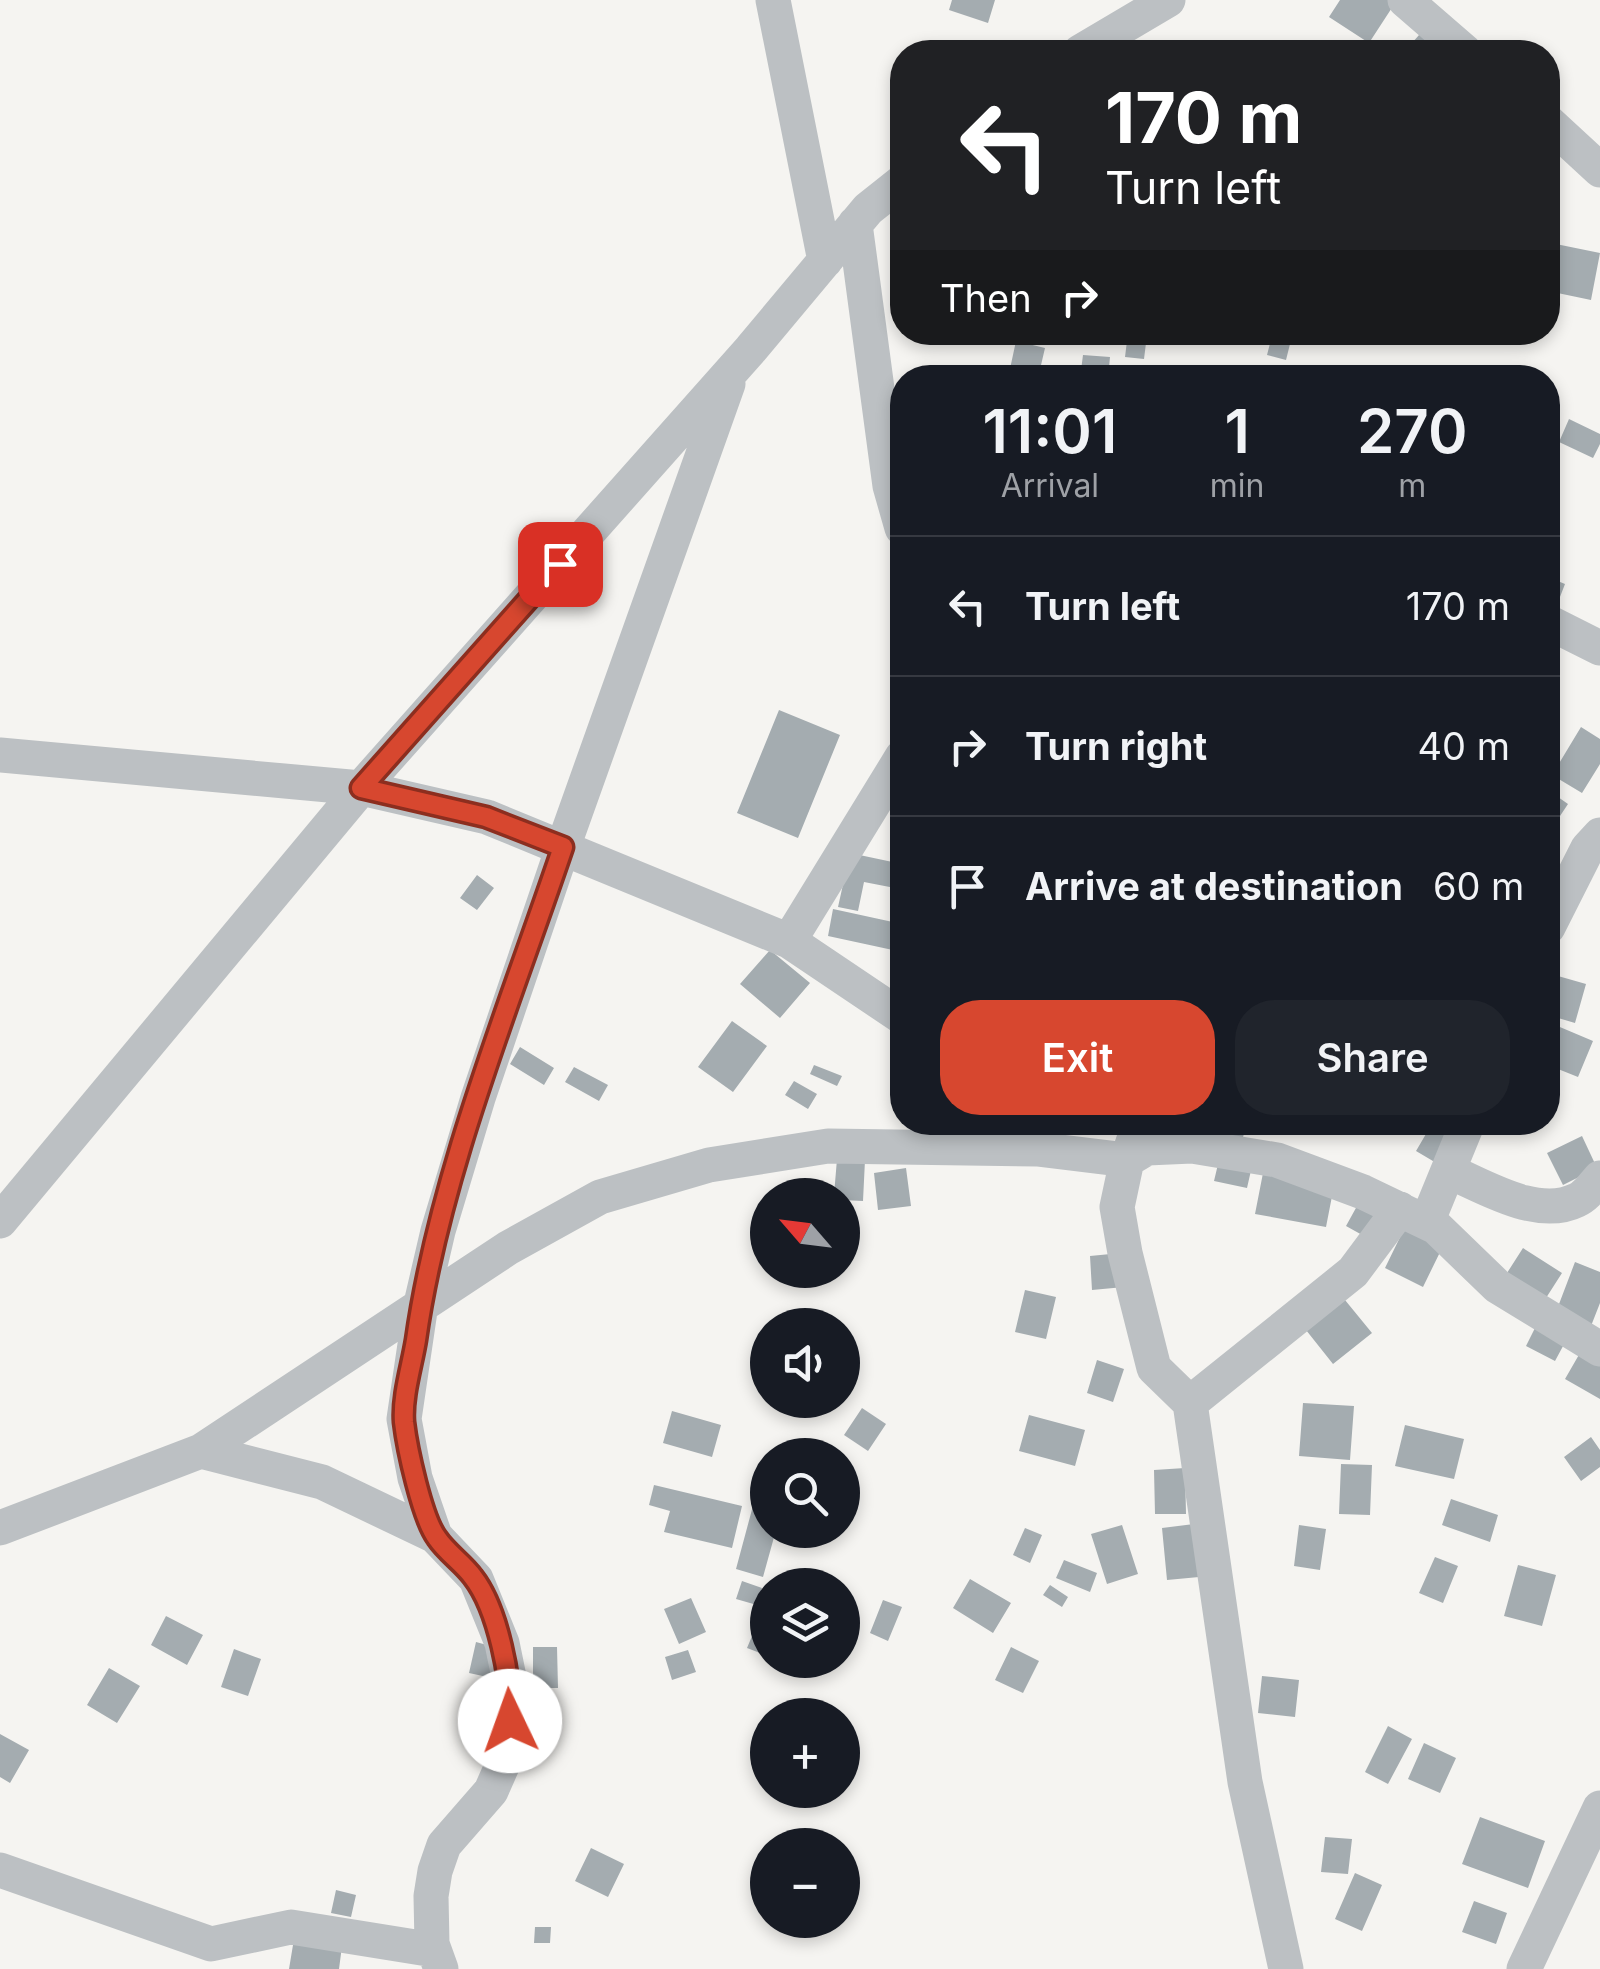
<!DOCTYPE html>
<html lang="en">
<head>
<meta charset="utf-8">
<style>
	:root { --surface:#171b24; --page:#20242c; --text:#f1f3f6; --muted:#9ea1a6; --line:#363941; --accent:#d7472f }
	body { margin:0; font-family:Inter,sans-serif; background:var(--page); color:var(--text); height:100vh; display:flex; flex-direction:column; font-size:38px; white-space:nowrap }
	* { box-sizing:border-box; margin:0 }
	p { font-size:32px; color:var(--muted) }
	.icon { flex:none; width:55px; height:55px; fill:none; stroke:currentColor; stroke-width:2; stroke-linecap:round; stroke-linejoin:round }
	.map { position:relative; flex:1; overflow:hidden }
	.details { position:absolute; left:890px; top:365px; width:670px; height:770px; display:flex; flex-direction:column; background:var(--surface); border-radius:40px; box-shadow:0 5px 15px #0003 }
	.details>* { flex:none }
	.top-card { position:absolute; left:890px; top:40px; width:670px; height:305px; border-radius:40px; box-shadow:0 5px 15px #0003; background:#202124; color:#fff; overflow:hidden }
	.needle { width:65px; rotate:298deg }
	.buttons { position:absolute; left:750px; top:1178px; display:grid; gap:20px }
	.buttons a { display:grid; place-items:center; width:110px; height:110px; border-radius:50%; background:var(--surface); box-shadow:0 5px 15px #0003; font-size:50px }
	.pin { position:absolute; display:grid; place-items:center; width:85px; height:85px; color:#fff; margin:-42px; border-radius:20px; box-shadow:0 5px 15px #0006 }
	.me { position:absolute; width:110px; margin:-55px; rotate:357deg; stroke-linejoin:round; filter:drop-shadow(0 0 8px #0008) }
	.turn { display:flex; align-items:center; gap:35px; height:210px; padding:0 50px; font-size:45px }
	.turn .icon { width:130px; height:130px; stroke-width:2.5 }
	.turn b { display:block; font-size:70px; line-height:85px }
	.then { display:flex; align-items:center; height:95px; padding:0 50px; background:#0003; gap:20px; font-size:38px }
	.eta { display:flex; justify-content:space-evenly; align-items:center; height:170px; text-align:center }
	.eta b { font-size:60px; font-weight:600; line-height:70px }
	.action { display:flex; gap:20px; margin-top:auto; padding:20px 50px }
	.action a { flex:1; height:115px; border-radius:40px; background:var(--accent); color:#fff; font-size:40px; font-weight:600; line-height:115px; text-align:center }
	.action a+a { background:var(--page); color:var(--text) }
	ul { padding:0; list-style:none }
	li { display:flex; align-items:center; gap:30px; height:140px; padding:0 50px; border-top:2px solid var(--line) }
	li div { flex:1 }
	li b { display:block; font-size:38px }
	li em { font-style:normal }
	.map>svg:first-child { display:block }
	.building { fill:#a4acb0 }
	.lines { fill:none; stroke-linecap:round; stroke-linejoin:round }
	.minor { stroke:#bcc0c3; stroke-width:35 }
	.route-casing { stroke:#8c2e1f; stroke-width:25 }
	.route { stroke:#d7472f; stroke-width:18 }
</style>
</head>
<body>
<div class="map">
<svg width="1600" height="1969" viewBox="0 0 1600 1969">
	<rect width="100%" height="100%" fill="#f5f4f1"/>
	<path class="building" d="M952 0H995L988 23 949 10Z
		M1340 0H1397L1369 43 1329 17Z
		M1427 26 1457 52H1404Z
		M1551 243 1600 253 1591 300 1548 291Z
		M1273 332H1293L1286 360 1267 355Z
		M1346 332H1389L1387 344 1345 338Z
		M1016 341 1045 348 1038 378H1008Z
		M1127 341 1146 343 1144 359 1125 357Z
		M1083 355 1110 357 1108 378H1080Z
		M1569 419 1600 434V444L1593 458 1559 442Z
		M1548 577 1565 584 1553 615 1548 612Z
		M779 710 840 735 798 838 737 813Z
		M1581 727 1600 739V764L1582 793 1552 775Z
		M1548 790 1568 804 1548 834Z
		M850 853 902 864V919L895 917 900 889 864 882 858 911 838 907Z
		M477 875 494 888 477 910 460 898Z
		M833 909 902 924V952L828 936Z
		M770 950 810 983 780 1018 740 984Z
		M1558 976 1586 984 1575 1023 1548 1015Z
		M732 1021 767 1046 733 1092 698 1067Z
		M1548 1022 1593 1041 1578 1077 1548 1065Z
		M520 1047 554 1068 544 1085 510 1064Z
		M814 1065 842 1076 837 1086 810 1074Z
		M574 1067 608 1085 599 1101 565 1082Z
		M794 1081 817 1094 808 1109 785 1095Z
		M1212 1122H1247L1242 1141 1209 1133Z
		M1433 1122H1462L1438 1164 1416 1151Z
		M1582 1136 1597 1168 1563 1185 1547 1153Z
		M837 1159 865 1160 863 1201 842 1200V1195H834Z
		M1219 1160 1252 1166 1247 1188 1214 1181Z
		M906 1168 911 1206 878 1210 874 1173Z
		M1263 1173 1334 1186 1326 1227 1255 1214Z
		M1362 1197 1388 1211 1373 1241 1346 1226Z
		M1405 1227 1443 1246 1423 1287 1385 1268Z
		M1523 1248 1562 1273 1546 1298 1507 1273Z
		M1121 1253 1124 1287 1092 1290 1090 1256Z
		M1575 1262 1600 1272V1303L1591 1326 1556 1312Z
		M1025 1290 1056 1297 1046 1339 1015 1332Z
		M1345 1300 1372 1333 1333 1364 1306 1330Z
		M1539 1320 1569 1335 1555 1361 1526 1346Z
		M1584 1346 1600 1355V1399L1565 1379Z
		M1097 1360 1124 1369 1113 1402 1087 1393Z
		M1303 1403 1354 1406 1350 1460 1299 1456Z
		M862 1408 886 1424 868 1451 844 1435Z
		M672 1411 721 1425 712 1457 663 1443Z
		M1029 1415 1085 1430 1075 1466 1019 1451Z
		M1405 1425 1464 1439 1454 1479 1395 1466Z
		M1591 1437 1600 1450V1467L1581 1481 1564 1457Z
		M1341 1464 1372 1465 1370 1515 1339 1514Z
		M1185 1468 1186 1514H1155L1154 1470Z
		M654 1485 742 1506 732 1548 664 1532 670 1511 649 1505Z
		M1451 1499 1498 1515 1490 1542 1442 1525Z
		M754 1502 768 1505V1530H776L763 1577 736 1569Z
		M1194 1524 1199 1577 1167 1580 1162 1528Z
		M1122 1525 1138 1574 1107 1584 1091 1534Z
		M1299 1525 1326 1529 1320 1570 1294 1566Z
		M1025 1528 1042 1535 1030 1563 1013 1555Z
		M1435 1557 1458 1566 1443 1603 1419 1593Z
		M1064 1560 1097 1573 1090 1592 1056 1578Z
		M1518 1565 1556 1575 1542 1626 1504 1616Z
		M970 1579 1011 1603 993 1633 953 1608Z
		M742 1581 762 1588 757 1605 736 1599Z
		M1050 1585 1068 1597 1062 1607 1043 1595Z
		M691 1598 706 1632 679 1644 664 1609Z
		M883 1600 902 1607 888 1641 870 1633Z
		M166 1616 203 1635 187 1665 151 1645Z
		M760 1617 768 1620V1656L747 1648Z
		M476 1642 498 1648 492 1678 469 1673Z
		M533 1647H557L558 1688H533Z
		M1011 1647 1039 1661 1023 1693 995 1680Z
		M234 1649 261 1659 248 1696 221 1687Z
		M688 1650 696 1672 672 1680 665 1657Z
		M109 1668 140 1686 117 1723 87 1705Z
		M1262 1676 1299 1680 1295 1717 1258 1713Z
		M1388 1726 1412 1739 1388 1784 1365 1772Z
		M0 1734 29 1750 10 1783 0 1777Z
		M1424 1743 1456 1758 1440 1793 1408 1779Z
		M1480 1817 1545 1841 1528 1888 1462 1864Z
		M1325 1837 1352 1839 1348 1874 1321 1872Z
		M591 1848 624 1864 608 1897 575 1881Z
		M1355 1873 1382 1885 1362 1931 1335 1919Z
		M336 1890 356 1895 351 1917 331 1913Z
		M1474 1901 1507 1913 1496 1944 1462 1932Z
		M535 1927H551L550 1943H534Z
		M294 1939 342 1946 339 1969H289Z"/>
	<g class="lines">
		<path class="minor" d="M773 0 825 261
			M1405 0 1465 52
			M1080 52 1168 0
			M1548 122 1600 170
			M855 224 890 486 902 528
			M1548 622 1600 648
			M0 755 361 788 487 817 789 941 902 1017
			M1548 927 1588 848 1600 835
			M789 941 902 757
			M1140 1122 1127 1160 1117 1207 1125 1253 1154 1368 1190 1403 1245 1782 1286 1969
			M1448 1171C1484 1186 1537 1220 1577 1200 1586 1196 1593 1186 1600 1178
			M0 1221 361 788 751 349 868 209 902 182
			M1427 1222 1468 1122
			M1190 1403 1353 1272 1400 1209
			M201 1451 322 1482 435 1536 476 1579 502 1643 512 1692 509 1750 491 1791 444 1845 435 1871 431 1896 432 1944 441 1969
			M0 1528 201 1451 508 1248 600 1197 709 1165 828 1146 1037 1149 1127 1160 1147 1148 1192 1146 1277 1160 1363 1192 1436 1227 1497 1286 1600 1349
			M435 1536 415 1478 404 1419 421 1304 438 1231 478 1098 563 847 728 384
			M0 1870 211 1944 291 1927 434 1950
			M1524 1969 1600 1808"/>
	</g>
	<g class="lines">
		<defs>
			<path id="route" d="M510 1721C512 1681 498 1609 473 1577 463 1563 447 1553 437 1538 422 1518 407 1448 404 1422 402 1396 412 1365 416 1340 439 1176 510 1004 563 847L486 817 361 788 560 564"/>
		</defs>
		<use href="#route" class="route-casing"/>
		<use href="#route" class="route"/>
	</g>
</svg>
<div class="buttons">
<a><svg class="needle" viewBox="-14 -14 28 28"><path d="M0-13l5 13h-10z" fill="#e53935"/><path d="M0 13l5-13h-10z" fill="#9ea1a6"/></svg></a>
<a><svg class="icon" aria-label="sound" viewBox="0 0 24 24"><path d="M4 9h4l5-4v14l-5-4H4zM17 9q2 3 0 6"/></svg></a>
<a><svg class="icon" aria-label="search" viewBox="0 0 24 24"><circle cx="10" cy="10" r="6"/><path d="M15 15l6 6"/></svg></a>
<a><svg class="icon" aria-label="layers" viewBox="0 0 24 24"><path d="M12 4l9 5-9 5-9-5zM3 14l9 5 9-5"/></svg></a>
<a>+</a>
<a>−</a>
</div>
<div class="pin" style="left:560px;top:564px;background:#d93025"><svg class="icon" aria-label="arrive" viewBox="0 0 24 24"><path d="M6 21V4h12l-3 4 3 4H6"/></svg></div>
<svg class="me" style="left:510px;top:1721px" viewBox="-20 -20 40 40"><circle r="19" fill="#fff"/><path d="M0-13L10 11 0 6-10 11z" fill="#d7472f"/></svg>
<div class="top-card">
<div class="turn"><svg class="icon" aria-label="left" viewBox="0 0 24 24"><path d="M17 20v-9H6M10 6l-5 5 5 5"/></svg><div><b>170 m</b>Turn left</div></div>
<div class="then">Then<svg class="icon" aria-label="right" viewBox="0 0 24 24"><path d="M7 20v-9h11M14 6l5 5-5 5"/></svg></div>
</div>
<section class="details">
<div class="eta">
<div><b>11:01</b><p>Arrival</p></div>
<div><b>1</b><p>min</p></div>
<div><b>270</b><p>m</p></div>
</div>
<ul>
<li><svg class="icon" aria-label="left" viewBox="0 0 24 24"><path d="M17 20v-9H6M10 6l-5 5 5 5"/></svg><div><b>Turn left</b></div><em>170 m</em></li>
<li><svg class="icon" aria-label="right" viewBox="0 0 24 24"><path d="M7 20v-9h11M14 6l5 5-5 5"/></svg><div><b>Turn right</b></div><em>40 m</em></li>
<li><svg class="icon" aria-label="arrive" viewBox="0 0 24 24"><path d="M6 21V4h12l-3 4 3 4H6"/></svg><div><b>Arrive at destination</b></div><em>60 m</em></li>
</ul>
<div class="action"><a>Exit</a><a>Share</a></div>
</section>
</div>
</body>
</html>
